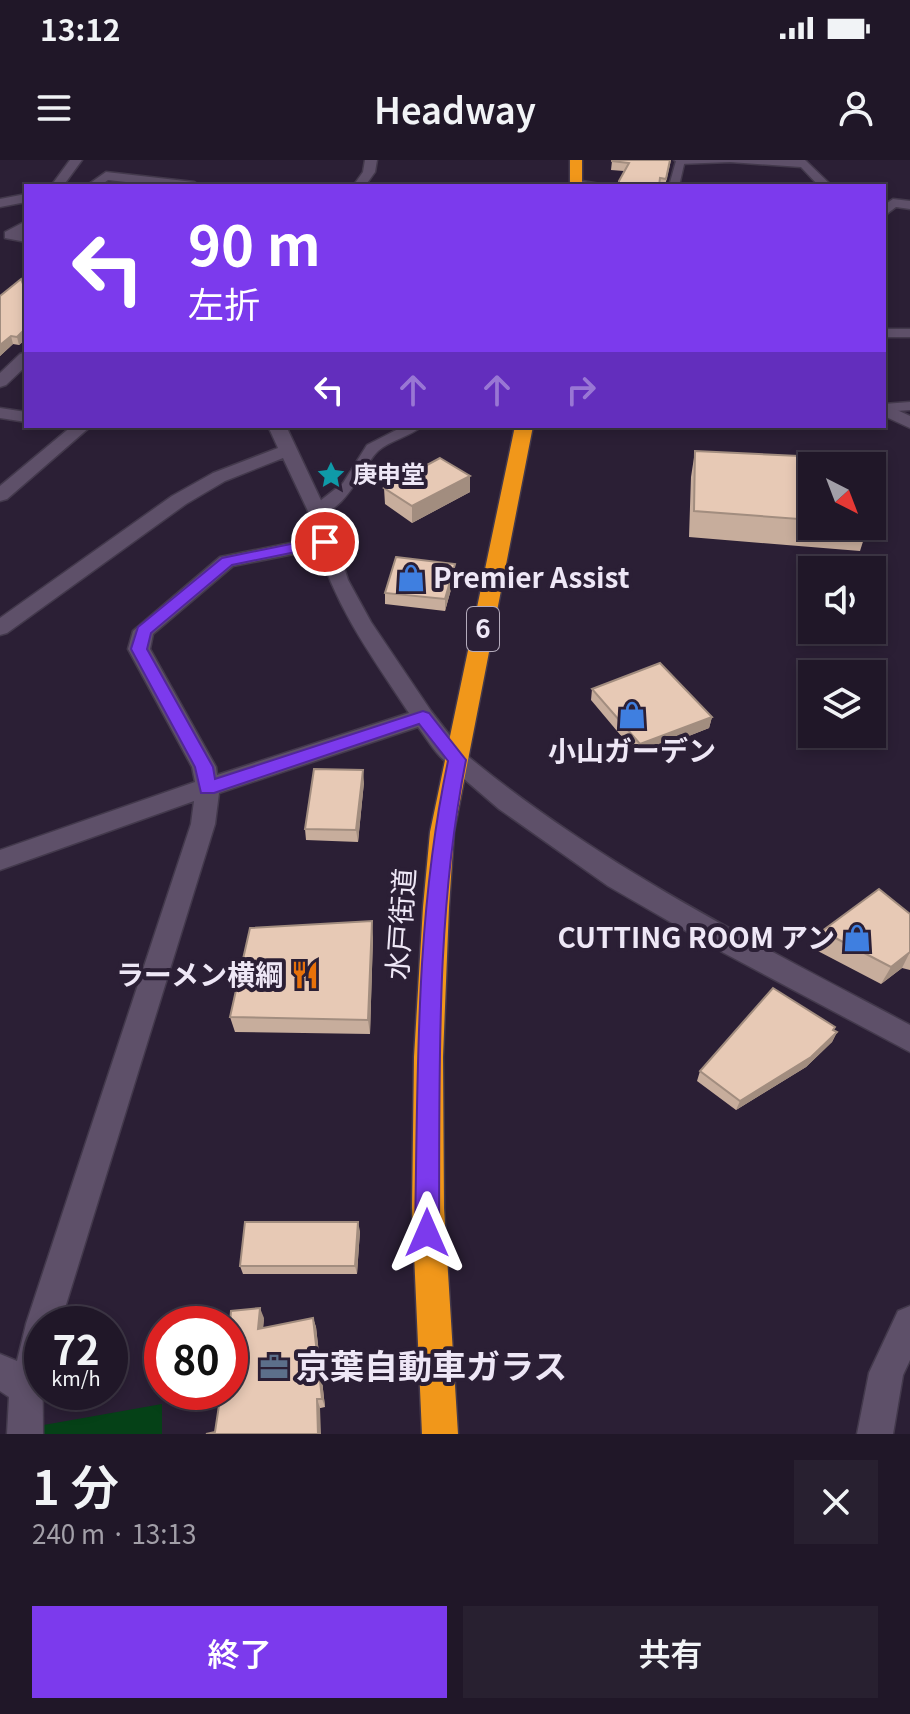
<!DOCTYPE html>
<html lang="ja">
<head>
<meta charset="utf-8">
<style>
	:root { --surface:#201728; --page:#282030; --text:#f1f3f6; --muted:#a29fa8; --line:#3d3645; --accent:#7c3aed }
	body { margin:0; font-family:Georgia,"Noto Sans JP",serif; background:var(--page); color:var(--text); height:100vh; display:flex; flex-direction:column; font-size:30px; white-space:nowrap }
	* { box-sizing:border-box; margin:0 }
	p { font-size:26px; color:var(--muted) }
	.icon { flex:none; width:44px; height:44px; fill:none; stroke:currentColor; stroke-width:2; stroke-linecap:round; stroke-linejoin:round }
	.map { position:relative; height:1274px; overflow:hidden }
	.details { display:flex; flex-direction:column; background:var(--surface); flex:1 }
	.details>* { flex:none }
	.hud { position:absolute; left:24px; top:24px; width:862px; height:244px; border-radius:0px; box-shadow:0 4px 12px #0003,0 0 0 2px var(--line); background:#7c3aed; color:#fff; overflow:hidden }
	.needle { width:52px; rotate:138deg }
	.controls { position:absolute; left:798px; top:292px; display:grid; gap:16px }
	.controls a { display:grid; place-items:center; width:88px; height:88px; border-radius:0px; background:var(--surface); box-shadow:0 4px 12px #0003,0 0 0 2px var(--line); font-size:40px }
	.speed { position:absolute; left:24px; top:1146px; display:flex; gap:16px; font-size:40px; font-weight:700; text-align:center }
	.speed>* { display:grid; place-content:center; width:104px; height:104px; border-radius:50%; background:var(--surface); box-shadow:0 4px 12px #0003,0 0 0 2px var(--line); line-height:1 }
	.speed small { font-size:20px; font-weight:400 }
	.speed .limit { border:12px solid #d22; background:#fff; color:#111 }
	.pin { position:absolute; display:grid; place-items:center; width:68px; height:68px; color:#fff; margin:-34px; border:4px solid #fff; border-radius:50%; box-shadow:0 2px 8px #0007 }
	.me { position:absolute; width:88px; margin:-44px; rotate:0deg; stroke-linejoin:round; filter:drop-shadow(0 0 6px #0008) }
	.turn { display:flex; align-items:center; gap:28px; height:168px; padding:0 32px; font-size:36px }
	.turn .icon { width:104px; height:104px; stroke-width:2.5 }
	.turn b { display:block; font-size:56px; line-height:68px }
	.lanes { display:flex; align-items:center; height:76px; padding:0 32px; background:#0003; justify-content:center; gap:40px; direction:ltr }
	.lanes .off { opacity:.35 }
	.round { display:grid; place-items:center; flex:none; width:84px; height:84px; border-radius:0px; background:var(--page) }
	.head { display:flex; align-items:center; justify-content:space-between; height:136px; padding:0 32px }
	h1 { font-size:48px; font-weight:600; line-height:60px }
	.action { display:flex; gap:16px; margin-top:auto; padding:16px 32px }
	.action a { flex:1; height:92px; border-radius:0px; background:var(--accent); color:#fff; font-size:32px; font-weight:600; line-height:92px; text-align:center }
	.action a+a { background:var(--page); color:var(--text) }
	.status { display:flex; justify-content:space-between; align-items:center; height:56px; padding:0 40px; background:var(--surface); direction:ltr }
	.status svg { height:22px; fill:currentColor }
	header { display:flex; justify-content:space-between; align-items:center; height:104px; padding:0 32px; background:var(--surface); font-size:36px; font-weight:600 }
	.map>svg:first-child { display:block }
	.green { fill:#054117 }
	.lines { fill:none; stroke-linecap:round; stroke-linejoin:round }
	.lane-casing { stroke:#43394c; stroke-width:3 }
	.street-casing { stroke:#43394c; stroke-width:3 }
	.secondary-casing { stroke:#43394c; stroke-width:3 }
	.highway-casing { stroke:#43394c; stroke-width:3 }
	.lane { fill:#5e5069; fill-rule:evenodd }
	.street { fill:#5e5069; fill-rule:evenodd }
	.secondary { fill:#5e5069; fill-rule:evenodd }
	.highway { fill:#f1971a; fill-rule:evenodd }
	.wall { fill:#c7ad9c }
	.shaded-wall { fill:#a28d7f }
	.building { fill:#e7c9b5; stroke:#a28d7f; stroke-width:2 }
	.route { fill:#7c3aed; stroke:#51269a; stroke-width:2 }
	.labels { text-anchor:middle; stroke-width:8; stroke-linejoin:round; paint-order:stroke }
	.far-poi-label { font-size:24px; font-weight:bold; fill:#eee7f6; stroke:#2b1f35; text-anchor:start }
	.shield { fill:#2b1f35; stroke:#b4abbc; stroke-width:2 }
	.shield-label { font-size:26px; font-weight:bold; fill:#eee7f6 }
	.poi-label { font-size:28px; font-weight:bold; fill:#eee7f6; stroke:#2b1f35; text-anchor:end }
	.street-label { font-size:28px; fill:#eee7f6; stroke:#2b1f35 }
	.near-poi-label { font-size:34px; font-weight:bold; fill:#eee7f6; stroke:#2b1f35; text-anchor:start }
</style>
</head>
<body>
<div class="status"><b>13:12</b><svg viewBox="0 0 49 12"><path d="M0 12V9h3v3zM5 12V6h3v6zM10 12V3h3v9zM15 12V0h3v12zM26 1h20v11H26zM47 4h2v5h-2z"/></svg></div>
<header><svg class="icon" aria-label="menu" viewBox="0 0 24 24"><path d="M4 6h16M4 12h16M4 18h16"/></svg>Headway<svg class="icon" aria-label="person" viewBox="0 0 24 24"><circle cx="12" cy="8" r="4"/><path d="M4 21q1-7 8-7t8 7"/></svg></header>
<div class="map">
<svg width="910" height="1274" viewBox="0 0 910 1274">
	<rect width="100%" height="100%" fill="#2b1f35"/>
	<path class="green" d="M162 1244V1274H37L38 1266Z"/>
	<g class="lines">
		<defs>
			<path id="lane" d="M685 0 679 26H669L676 1Z
				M576 20 612 26 572 25V21Z
				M884 169H910V177H884Z
				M910 242V250L884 252V244Z
				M404 266H422C410 277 390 280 378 291 362 306 343 360 311 354V348L343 323 367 285Z"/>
			<path id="street" d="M70 0H82L63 26H51Z
				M365 0H377L375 12 365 26H353L363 12Z
				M674 0H805L832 26H819L801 7 730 2 680 4Z
				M106 12 194 22 200 26H161L108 20 100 26H86Z
				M26 34V42L0 47V39Z
				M893 39 910 41V49L896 47 884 56V45Z
				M26 61V71L22 73 26 74V82L5 78V72Z
				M26 192V206L6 225 0 227V213L20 194Z
				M884 244 910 256V268L884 256Z
				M0 248 26 252V262L0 258Z
				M72 266H91L7 339 0 341V326Z
				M268 266H286L326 351 348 420 371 462 431 551 469 600 465 606C444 612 430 582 418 567L219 633 215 664 60 1164H42L43 1274H7L9 1237 0 1231V1194L17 1201 26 1164 191 664 194 641 0 710V690L195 622 192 607 128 489 133 471 220 397 316 378 308 351 283 298 225 321 186 344 7 473 0 475V458L172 336 213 313 278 288ZM319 389C337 450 375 501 409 553L217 615 216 607 150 489 153 474 233 406Z
				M910 1146V1200L903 1215 893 1274H857L869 1213 898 1151Z"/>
			<path id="secondary" d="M457 591 465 594C602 707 754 782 910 865V892L724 793 608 726 499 649 449 606 445 600 449 594Z"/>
			<path id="highway" d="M570 0H582V26H570Z
				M515 266H533L454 672 449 747 443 897 444 1048 458 1274H422L412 1048 414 897 423 747 430 672Z"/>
		</defs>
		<use href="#lane" class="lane-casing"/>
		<use href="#street" class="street-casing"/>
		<use href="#secondary" class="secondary-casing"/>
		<use href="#highway" class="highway-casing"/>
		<use href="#lane" class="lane"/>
		<use href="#street" class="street"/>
		<use href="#secondary" class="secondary"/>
		<use href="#highway" class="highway"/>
	</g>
	<path class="wall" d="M671 0 665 26H619L624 11 611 10 612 1Z
		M26 131V179L19 185 13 184 0 196V136Z
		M695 291 812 306V366H868L860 391 689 377 691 317Z
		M384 328 470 332 412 363 385 344Z
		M455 415 445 451 385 444V433Z
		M592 529 712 557 709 568 638 596 591 540Z
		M364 622 358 682 306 680 305 669Z
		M910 754V810L902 808 881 824 814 789 822 771Z
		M373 777 370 874 235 872 230 857Z
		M833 870 837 872 832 882 806 907 736 950 697 921 700 911Z
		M360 1071 357 1114H243L240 1106Z
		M264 1158 263 1168 313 1158 316 1167 325 1247 215 1272Z"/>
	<path class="shaded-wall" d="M26 168V179L19 185 17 177Z
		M11 176 13 184 0 196V185Z
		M470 316V332L412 363V346Z
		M455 404V415L445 451V439Z
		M712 557 709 568 638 596 640 584Z
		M363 610 364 622 358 682 356 670Z
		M372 761 373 777 370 874 368 860Z
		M910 792 902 808 881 824 891 807Z
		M837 872 832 882 806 907 736 950 740 941Z
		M358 1062 360 1071 357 1114 355 1106Z
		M260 1148 264 1158 262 1179 258 1169Z
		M313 1158 316 1167 325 1247 322 1239Z
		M317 1239 320 1248 321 1274H318Z"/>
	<path class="building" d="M612 0H670L666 19 660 18 659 26H619V21L629 3 612 1Z
		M21 119 26 131V168L17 177 11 176 0 185V136Z
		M695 291 862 299V306H812V360L694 351Z
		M440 298 470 316 412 346 384 328Z
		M396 397 455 404 445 439 385 433Z
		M660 503 712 557 640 584 592 529Z
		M314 609 363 610 356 670 305 669Z
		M879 729 910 754V792L891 807 822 771Z
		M372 761 368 860 230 857 250 768Z
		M773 828 835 867 833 870 837 872 811 897 740 941 700 911Z
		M245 1062H358L355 1106H240Z
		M260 1148 258 1169 313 1158 322 1239H317L318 1274H206L215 1272 221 1232H230V1164L231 1151Z"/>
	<path class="route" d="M325 377 333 382 330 385 232 405 151 473 147 489 213 607 215 619 423 551 429 553 466 600C435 756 440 914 439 1073L436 1081 427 1085 419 1081 415 1073C418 915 415 756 448 601L419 564 214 633H201L195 607 131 489 138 467 222 398Z"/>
	<defs>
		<symbol id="sight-bare" viewBox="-9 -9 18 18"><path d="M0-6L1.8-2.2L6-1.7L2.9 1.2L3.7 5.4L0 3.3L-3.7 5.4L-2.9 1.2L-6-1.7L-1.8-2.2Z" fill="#0f9aa8" stroke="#2b1f35" stroke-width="2.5" paint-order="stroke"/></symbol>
		<symbol id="shop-bare" viewBox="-9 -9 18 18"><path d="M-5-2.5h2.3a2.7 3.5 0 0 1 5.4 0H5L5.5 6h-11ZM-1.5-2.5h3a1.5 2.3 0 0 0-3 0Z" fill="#3f7fe0" stroke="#2b1f35" stroke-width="2.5" paint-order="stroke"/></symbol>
		<symbol id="restaurant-bare" viewBox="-9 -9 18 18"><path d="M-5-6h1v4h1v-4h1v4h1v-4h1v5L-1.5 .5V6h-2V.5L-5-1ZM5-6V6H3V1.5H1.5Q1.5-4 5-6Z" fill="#e8710a" stroke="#2b1f35" stroke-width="2.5" paint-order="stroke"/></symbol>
		<symbol id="office-bare" viewBox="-9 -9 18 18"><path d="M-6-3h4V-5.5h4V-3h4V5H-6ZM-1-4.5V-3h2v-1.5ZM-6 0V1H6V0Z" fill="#5c6f8a" stroke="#2b1f35" stroke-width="2.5" paint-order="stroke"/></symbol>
	</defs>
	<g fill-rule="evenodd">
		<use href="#sight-bare" x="311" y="295" width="40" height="40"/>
		<use href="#shop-bare" x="391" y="398" width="40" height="40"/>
		<use href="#shop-bare" x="612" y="535" width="40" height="40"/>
		<use href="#shop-bare" x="837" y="758" width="40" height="40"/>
		<use href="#restaurant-bare" x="285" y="795" width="40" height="40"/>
		<use href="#office-bare" x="254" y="1187" width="40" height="40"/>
	</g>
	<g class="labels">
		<g class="far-poi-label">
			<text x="353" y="323">庚申堂</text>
		</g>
		<rect class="shield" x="467" y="447" width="32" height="44" rx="6"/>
		<g class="shield-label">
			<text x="483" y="478">6</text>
		</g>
		<g class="poi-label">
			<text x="433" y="428" text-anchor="start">Premier Assist</text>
			<text x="632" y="601" text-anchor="middle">小山ガーデン</text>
			<text x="835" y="788">CUTTING ROOM アン</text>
			<text x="283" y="825">ラーメン横綱</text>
		</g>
		<g class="street-label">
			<text transform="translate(401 764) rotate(-86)" y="10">水戸街道</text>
		</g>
		<g class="near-poi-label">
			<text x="296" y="1219">京葉自動車ガラス</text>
		</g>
	</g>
</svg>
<div class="controls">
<a><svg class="needle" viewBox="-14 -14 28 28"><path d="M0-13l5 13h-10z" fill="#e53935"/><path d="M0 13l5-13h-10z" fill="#a29fa8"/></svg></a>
<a><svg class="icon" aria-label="sound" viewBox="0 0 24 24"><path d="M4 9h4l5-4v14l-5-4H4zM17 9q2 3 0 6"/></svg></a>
<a><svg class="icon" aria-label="layers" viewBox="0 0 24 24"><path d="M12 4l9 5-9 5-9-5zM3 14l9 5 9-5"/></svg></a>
</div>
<div class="speed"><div>72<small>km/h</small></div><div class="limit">80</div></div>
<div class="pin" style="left:325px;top:382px;background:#d93025"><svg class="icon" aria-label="arrive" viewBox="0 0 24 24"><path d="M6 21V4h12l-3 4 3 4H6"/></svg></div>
<svg class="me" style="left:427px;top:1073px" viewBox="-20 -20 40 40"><path d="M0-17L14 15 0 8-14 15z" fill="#7c3aed" stroke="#fff" stroke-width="4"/></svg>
<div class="hud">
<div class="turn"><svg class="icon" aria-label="left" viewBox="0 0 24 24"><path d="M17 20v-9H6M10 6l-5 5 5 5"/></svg><div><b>90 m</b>左折</div></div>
<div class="lanes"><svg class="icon" aria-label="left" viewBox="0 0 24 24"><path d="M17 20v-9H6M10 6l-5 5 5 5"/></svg><svg class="icon off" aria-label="ahead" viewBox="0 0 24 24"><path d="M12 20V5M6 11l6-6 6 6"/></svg><svg class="icon off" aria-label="ahead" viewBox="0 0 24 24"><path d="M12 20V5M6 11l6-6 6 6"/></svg><svg class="icon off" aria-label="right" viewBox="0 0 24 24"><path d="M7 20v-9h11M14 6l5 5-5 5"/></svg></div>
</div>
</div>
<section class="details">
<div class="head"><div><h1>1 分</h1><p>240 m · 13:13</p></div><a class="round"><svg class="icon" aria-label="close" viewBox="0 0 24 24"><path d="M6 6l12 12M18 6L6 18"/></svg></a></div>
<div class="action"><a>終了</a><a>共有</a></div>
</section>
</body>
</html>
